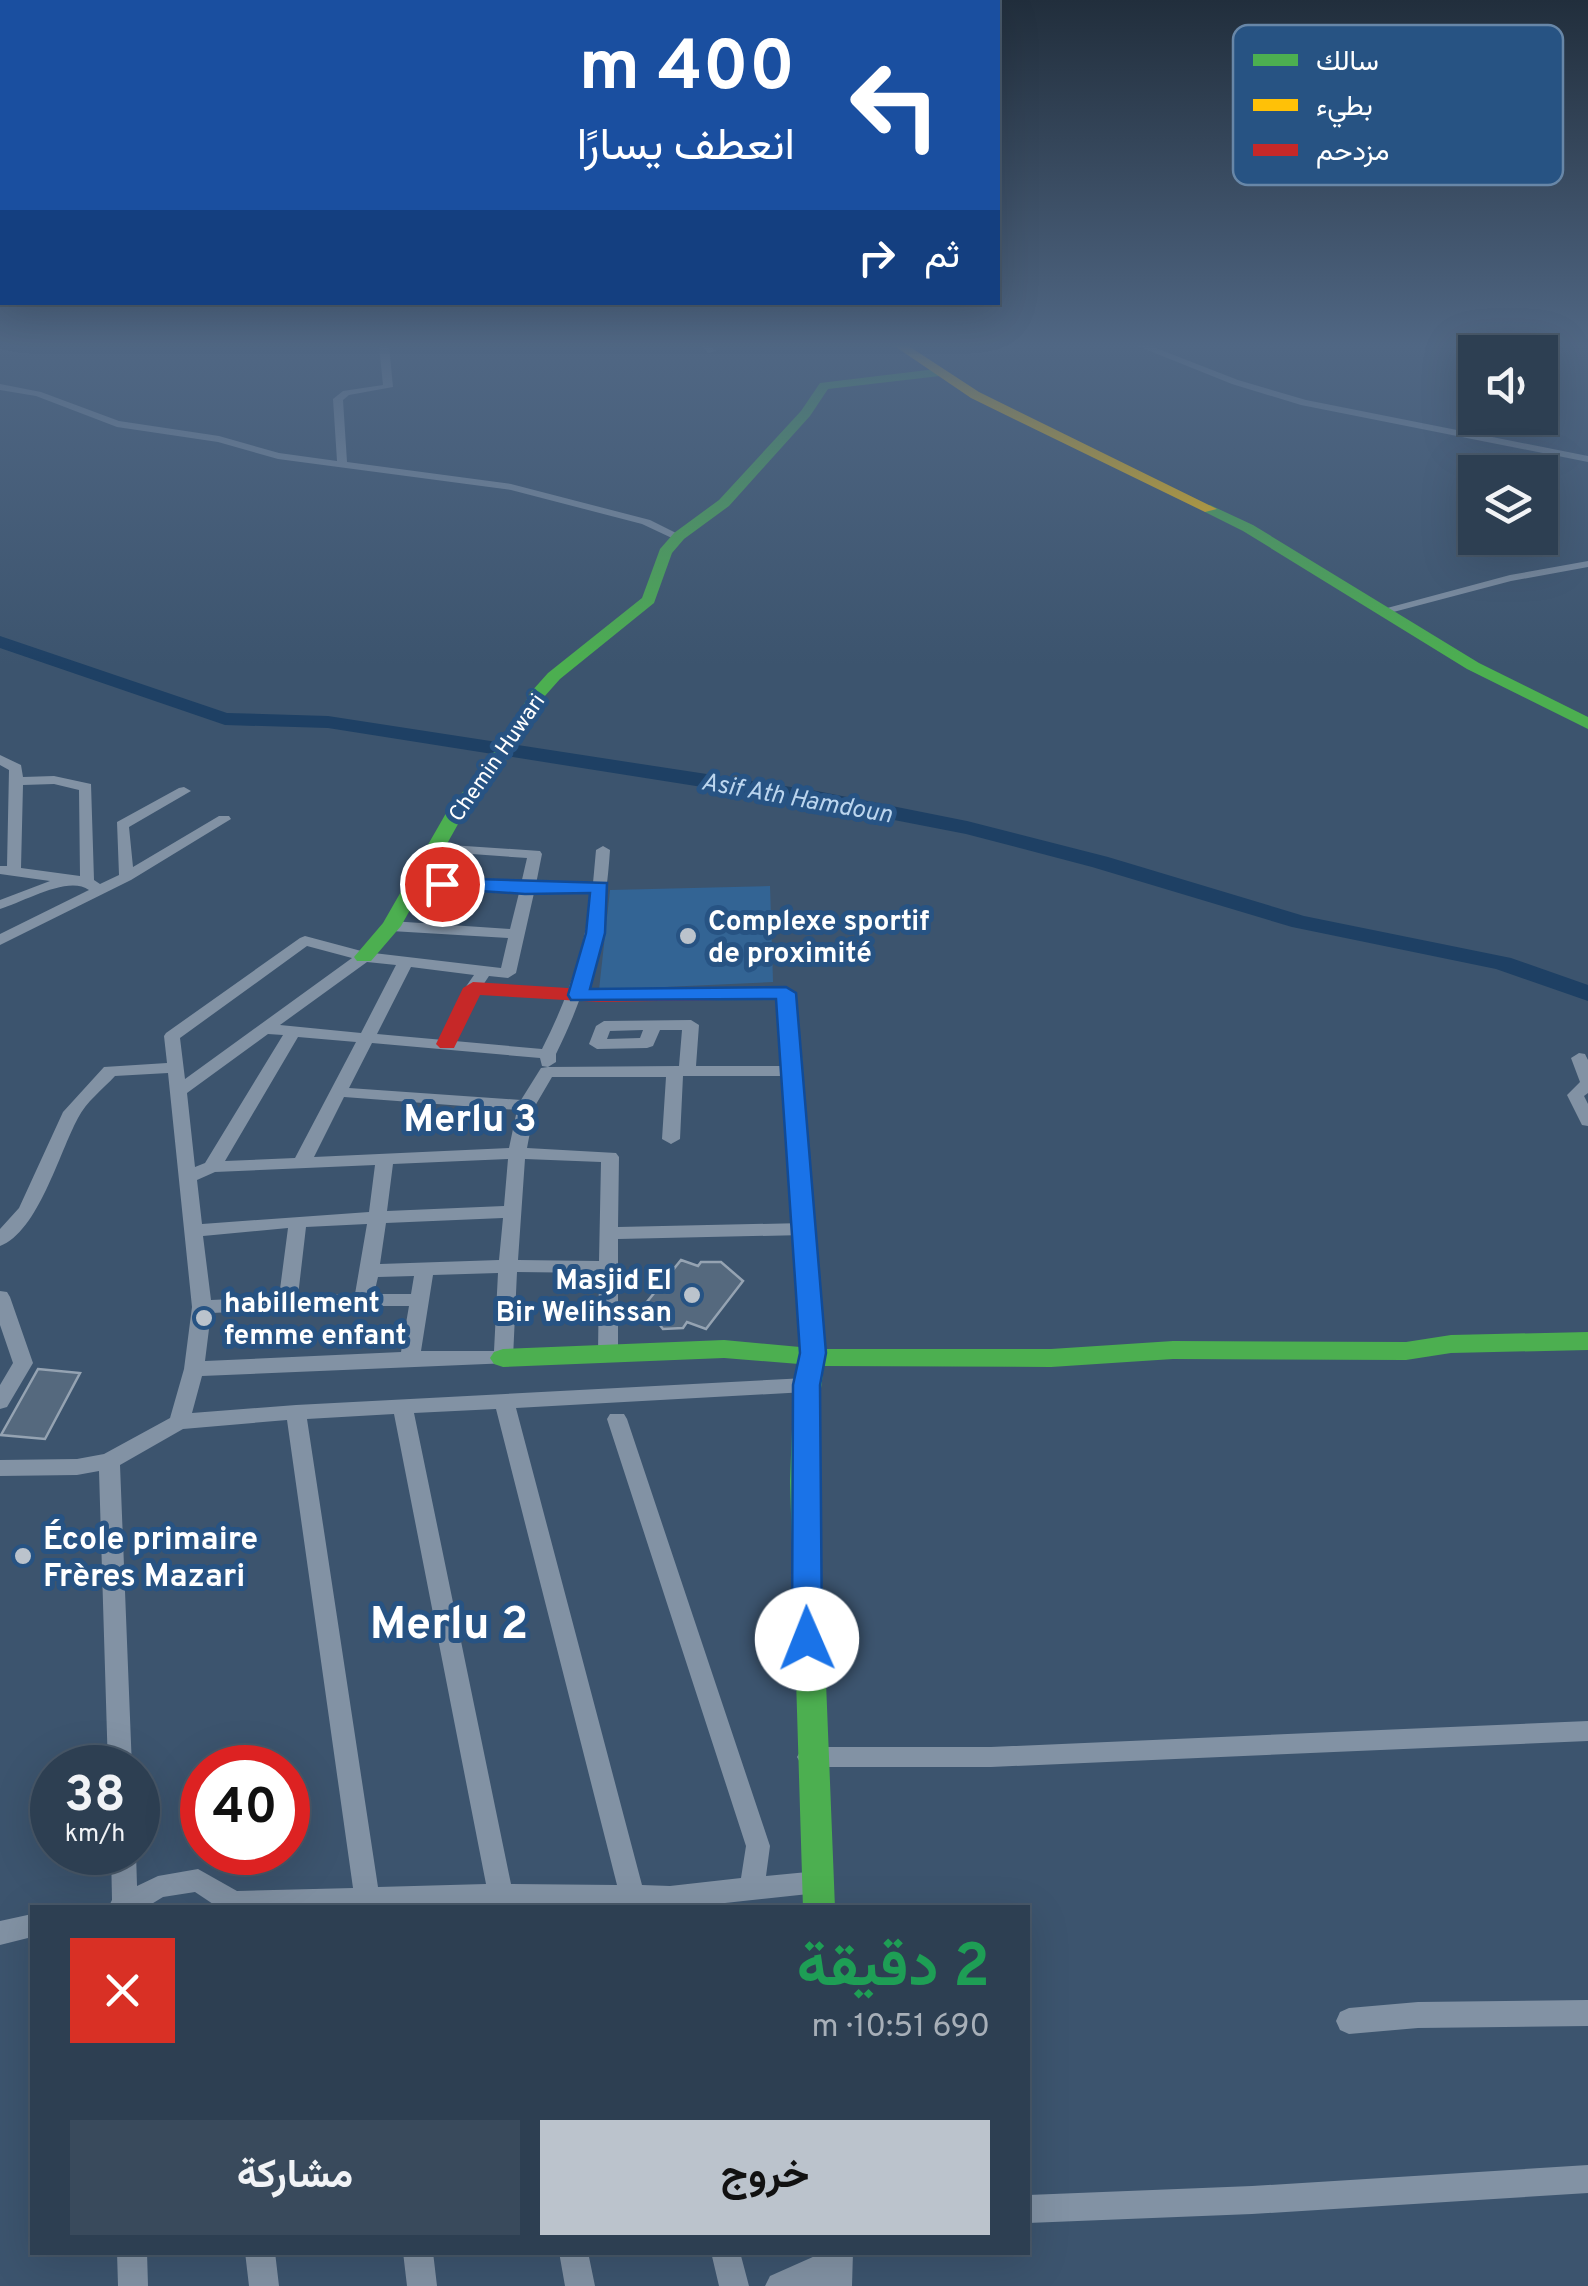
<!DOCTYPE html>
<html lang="ar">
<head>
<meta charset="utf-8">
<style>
	:root { --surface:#2d3f52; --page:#394a5c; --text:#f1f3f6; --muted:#a7afb8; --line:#485869; --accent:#bbc3cc }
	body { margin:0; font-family:Overpass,Vazirmatn,sans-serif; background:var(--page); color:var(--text); direction:rtl; height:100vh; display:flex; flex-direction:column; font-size:38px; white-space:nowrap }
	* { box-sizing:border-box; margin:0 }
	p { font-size:32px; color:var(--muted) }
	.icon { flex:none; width:55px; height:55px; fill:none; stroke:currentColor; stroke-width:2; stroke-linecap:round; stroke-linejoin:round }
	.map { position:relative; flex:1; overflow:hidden; direction:ltr }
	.panel { position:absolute; left:30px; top:1905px; width:1000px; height:350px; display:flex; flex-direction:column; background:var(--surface); border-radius:0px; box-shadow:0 10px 40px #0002,0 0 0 2px var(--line); direction:rtl }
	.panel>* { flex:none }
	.hud { position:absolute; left:0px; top:0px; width:1000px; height:305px; box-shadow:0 10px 40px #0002,0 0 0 2px var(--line); direction:rtl; background:#1a4fa0; color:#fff; overflow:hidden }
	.fabs { position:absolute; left:1458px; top:335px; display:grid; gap:20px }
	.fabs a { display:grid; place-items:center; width:100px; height:100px; border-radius:0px; background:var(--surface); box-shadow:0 10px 40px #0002,0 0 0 2px var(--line); font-size:50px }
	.speed { position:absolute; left:30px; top:1745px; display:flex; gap:20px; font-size:50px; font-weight:700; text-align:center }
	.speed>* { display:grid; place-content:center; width:130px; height:130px; border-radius:50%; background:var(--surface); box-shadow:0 10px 40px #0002,0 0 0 2px var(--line); line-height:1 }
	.speed small { font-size:25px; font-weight:400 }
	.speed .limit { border:15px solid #d22; background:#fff; color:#111 }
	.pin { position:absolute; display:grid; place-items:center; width:85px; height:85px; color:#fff; margin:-42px; border:5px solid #fff; border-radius:50%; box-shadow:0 2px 10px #0007 }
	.me { position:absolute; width:110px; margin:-55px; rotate:359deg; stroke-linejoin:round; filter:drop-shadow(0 0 8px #0008) }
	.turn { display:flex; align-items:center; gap:35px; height:210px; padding:0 40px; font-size:45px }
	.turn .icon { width:130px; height:130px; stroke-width:2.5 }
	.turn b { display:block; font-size:70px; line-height:85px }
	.then { display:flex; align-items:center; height:95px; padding:0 40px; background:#0003; gap:20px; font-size:38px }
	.round { display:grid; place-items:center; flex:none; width:105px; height:105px; border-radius:0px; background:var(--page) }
	.overview { display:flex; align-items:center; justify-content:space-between; height:170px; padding:0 40px }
	h1 { font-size:60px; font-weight:700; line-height:75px; color:#1e9e55 }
	.cta { display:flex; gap:20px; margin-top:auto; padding:20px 40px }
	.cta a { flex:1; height:115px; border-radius:0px; background:var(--accent); color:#111; font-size:40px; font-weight:700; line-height:115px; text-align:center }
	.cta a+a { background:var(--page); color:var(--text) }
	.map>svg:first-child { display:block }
	.green { fill:#336494 }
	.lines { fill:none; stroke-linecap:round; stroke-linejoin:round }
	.river { fill:#1e4064; fill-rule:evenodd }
	.building { fill:#55697e; stroke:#95a3b2; stroke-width:2.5 }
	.street { fill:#8292a4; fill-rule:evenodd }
	.fast { fill:#4caf50; fill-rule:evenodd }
	.slow { fill:#ffc107; fill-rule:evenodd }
	.jam { fill:#c62828; fill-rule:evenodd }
	.route { fill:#1a73e8; stroke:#114b97; stroke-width:2.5 }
	.poi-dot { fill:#bbc3cc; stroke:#275383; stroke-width:4 }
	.labels { text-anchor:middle; stroke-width:10; stroke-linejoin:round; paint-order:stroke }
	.far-street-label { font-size:22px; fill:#fff; stroke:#275383 }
	.far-water-label { font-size:25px; font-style:italic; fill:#bbd5ee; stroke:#275383 }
	.poi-label { font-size:28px; font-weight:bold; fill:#fff; stroke:#275383; text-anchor:start }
	.near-poi-label { font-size:32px; font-weight:bold; fill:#fff; stroke:#275383; text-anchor:start }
	.district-label { font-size:38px; font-weight:bold; fill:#fff; stroke:#275383 }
	.near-district-label { font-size:45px; font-weight:bold; fill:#fff; stroke:#275383 }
	.key { fill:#275383; stroke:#6887a8; stroke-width:2.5 }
	.key-label { font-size:28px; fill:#fff }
</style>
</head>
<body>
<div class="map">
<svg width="1588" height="2286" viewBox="0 0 1588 2286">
	<rect width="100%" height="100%" fill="#3c546e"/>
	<path class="green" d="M770 886 773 982 599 990 610 890Z"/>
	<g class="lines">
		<path class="river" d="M0 636 227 713 328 716 817 791 967 821 1108 857 1304 916 1511 958 1588 985V1001L1496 969 1292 927 1092 867 966 834 817 805 328 728 225 725 0 648Z"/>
	</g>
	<path class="building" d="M681 1260 698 1266 701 1262H721L743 1281 706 1329 687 1322 683 1328 663 1329 649 1311 642 1308Z
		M38 1369 80 1373 45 1439 1 1435Z"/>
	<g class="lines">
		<path class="street" d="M379 345H389L393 387 349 395 343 400 347 462 511 484 650 520 684 537 674 539 642 524 511 490 278 459 218 442 117 427 36 396 0 390V384L41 392 119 421 219 436 279 453 337 461 333 399 343 391 383 385Z
			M701 345H710L716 351 708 353Z
			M1135 345H1148L1238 380 1306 400 1588 456V462L1301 405 1232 384Z
			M1588 561V567L1511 581 1382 615 1376 611 1510 575Z
			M0 755 21 765 23 777 54 776 91 784 94 880 100 884 119 875 117 822 179 788 184 787 191 791 129 827 133 867 219 816H229L231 819 131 880 0 945V934L89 890C68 875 24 902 0 909V900L50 881 0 874V866H7L9 770 0 765ZM54 784 79 790 80 876 21 868 23 785Z
			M435 844 540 851 542 854 536 884 593 883 596 850 603 846 610 850C605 926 590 985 556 1054V1062L548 1067 679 1066 682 1030H660L653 1046 647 1048 597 1049 589 1044 596 1026 604 1021 691 1020 699 1025 696 1066H792L800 1071 792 1076H683L680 1139 671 1144 662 1139 666 1077H552L535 1106 527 1148 616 1153 619 1157 618 1227 804 1223 813 1229 804 1235 618 1239V1354L615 1359H601L598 1354 599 1273 517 1272 513 1358 510 1363 202 1376 192 1413 296 1405 806 1378 813 1380 816 1385 813 1390 806 1392 516 1408 642 1885 670 1886 741 1878 746 1846 607 1419 610 1414H624L627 1419 770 1846 766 1876 818 1871 827 1874 831 1882 827 1890 818 1893 679 1908H219L195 1892 163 1897 145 1908H108L112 1900 111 1852H136L137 1886 158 1876 198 1869 237 1891 353 1888 287 1420 183 1429 120 1465 132 1768H108L99 1471 77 1475 0 1476V1460L77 1459 104 1454 170 1418 184 1369 192 1307 168 1073 115 1076C103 1089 86 1102 78 1118 59 1153 38 1232 0 1246V1229L19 1208 63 1112 104 1067 167 1063 164 1036 166 1033 300 938 305 936 365 952 501 968 508 938 391 931 383 926 391 921 510 929 519 893 415 886 408 882 415 878 521 884 527 858 430 851V845ZM592 892C585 948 568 998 542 1049L377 1034 411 967 474 975 465 988 467 991H479L489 976 508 978 516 973 534 893ZM307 946 352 958 185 1079 180 1038ZM367 962 396 965 361 1033 280 1025ZM643 1030 640 1038 607 1039 610 1031ZM268 1034 283 1035 205 1163 195 1167 187 1093ZM298 1037 356 1042 295 1158 225 1161ZM372 1043 540 1058 542 1066 548 1067 541 1068 521 1100 349 1088ZM344 1097 517 1110 509 1148 314 1157ZM508 1159 504 1206 387 1211 393 1164ZM525 1159 601 1162 599 1261 518 1260ZM375 1165 369 1212 202 1224 197 1180 215 1172ZM503 1218 499 1260 380 1264 386 1223ZM367 1224 355 1294 298 1296 306 1227ZM288 1228 279 1297 211 1300 203 1236ZM498 1273 494 1351H421L433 1275ZM414 1276 411 1294H374L378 1277ZM363 1306H409L401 1352 205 1361 211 1313ZM496 1409 617 1885 511 1884 414 1413ZM394 1414 486 1884 378 1887 307 1419Z
			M1579 1053 1585 1054 1588 1060V1093L1584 1096 1588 1104V1126L1582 1125 1567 1095 1580 1082 1571 1058Z
			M0 1291 7 1292 10 1297 33 1363 7 1407 0 1409V1385L13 1363 0 1325Z
			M1588 1721V1741L991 1767H809L801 1764 797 1757 801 1750 809 1747H991Z
			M32 1914V1937L0 1945V1921Z
			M1588 2000V2026L1418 2028 1349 2034 1340 2030 1336 2021 1340 2012 1349 2008 1418 2002Z
			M1588 2165V2193L1252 2214 1028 2223V2195L1252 2186Z
			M117 2252H147L148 2286H118Z
			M245 2252H275L279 2286H249Z
			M403 2252H433L437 2286H407Z
			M559 2252H588L595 2286H565Z
			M711 2252H740L749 2286H719Z
			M823 2252H853L852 2286H765L770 2276 815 2256H823Z"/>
		<path class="fast" d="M936 369 942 373 940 376 828 389 810 416 729 506 684 539 672 553 654 603 560 679 544 697 518 745 462 817 401 926 371 961H357L354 957 383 923 445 815 501 743 531 692 548 673 642 598 660 549 674 533 719 500 801 411 820 383Z
			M1210 505 1253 525 1479 663 1588 717V729L1467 669 1243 531 1205 512V506Z
			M791 1051 802 1057 825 1349H1051L1173 1341 1406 1342 1451 1335 1588 1332V1350L1451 1353 1406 1360 1173 1359 1051 1367 824 1366 819 1403 818 1481 835 1908H803L790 1481 793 1403 799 1364 724 1358 503 1367 494 1364 490 1358 494 1352 503 1349 724 1340 800 1347 780 1057Z"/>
		<path class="slow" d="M893 345H907L979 392 1217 509 1205 512 971 398Z"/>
		<path class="jam" d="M473 982 599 990 786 987 796 993 802 1057 791 1063 780 1057 776 999 599 1002 480 995 454 1048H440L436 1044 463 988Z"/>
	</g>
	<linearGradient id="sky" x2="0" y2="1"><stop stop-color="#212e3c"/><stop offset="0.52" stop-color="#506784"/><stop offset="1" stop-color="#506784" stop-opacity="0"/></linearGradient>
	<rect width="1588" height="665" fill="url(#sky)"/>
	<path class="route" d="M442 878 607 883 605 933 590 989 786 987 796 993 826 1353 820 1385 822 1639 818 1647 807 1651 797 1647 792 1639 793 1385 800 1353 776 999 571 1000 568 995 586 933 590 893 525 894 435 888V879Z"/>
	<g class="poi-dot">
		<circle cx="688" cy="936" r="10"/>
		<circle cx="692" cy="1295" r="10"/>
		<circle cx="204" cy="1318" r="10"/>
		<circle cx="23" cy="1556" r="10"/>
	</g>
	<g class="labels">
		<g class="far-street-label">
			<text transform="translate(496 757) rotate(-55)" y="8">Chemin Huwari</text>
		</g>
		<g class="far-water-label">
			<text transform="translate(797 797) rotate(10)" y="9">Asif Ath Hamdoun</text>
		</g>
		<g class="poi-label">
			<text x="708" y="930">Complexe sportif<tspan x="708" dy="32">de proximité</tspan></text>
			<text x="672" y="1289" text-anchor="end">Masjid El<tspan x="672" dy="32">Bir Welihssan</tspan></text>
			<text x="224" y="1312">habillement<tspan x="224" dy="32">femme enfant</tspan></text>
		</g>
		<g class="near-poi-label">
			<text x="43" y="1549">École primaire<tspan x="43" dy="37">Frères Mazari</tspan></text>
		</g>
		<g class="district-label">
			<text x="470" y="1131">Merlu 3</text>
		</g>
		<g class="near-district-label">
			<text x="449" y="1638">Merlu 2</text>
		</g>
	</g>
	<rect x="1233" y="25" width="330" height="160" rx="15" class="key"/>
	<rect x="1253" y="54" width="45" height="12" fill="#4caf50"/>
	<rect x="1253" y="99" width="45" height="12" fill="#ffc107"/>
	<rect x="1253" y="144" width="45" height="12" fill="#c62828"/>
	<g class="key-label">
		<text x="1316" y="70">سالك</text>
		<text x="1316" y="115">بطيء</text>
		<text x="1316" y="160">مزدحم</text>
	</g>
</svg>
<div class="fabs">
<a><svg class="icon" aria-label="sound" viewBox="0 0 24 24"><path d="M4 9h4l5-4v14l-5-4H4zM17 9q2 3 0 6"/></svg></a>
<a><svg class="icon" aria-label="layers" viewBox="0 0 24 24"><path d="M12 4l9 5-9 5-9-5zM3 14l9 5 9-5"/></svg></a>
</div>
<div class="speed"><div>38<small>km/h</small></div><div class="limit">40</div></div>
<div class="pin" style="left:442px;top:884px;background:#d93025"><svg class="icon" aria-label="arrive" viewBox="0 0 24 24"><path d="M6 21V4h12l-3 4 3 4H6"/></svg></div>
<svg class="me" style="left:807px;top:1639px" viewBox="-20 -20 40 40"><circle r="19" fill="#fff"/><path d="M0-13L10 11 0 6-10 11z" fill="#1a73e8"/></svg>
<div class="hud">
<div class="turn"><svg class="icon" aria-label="left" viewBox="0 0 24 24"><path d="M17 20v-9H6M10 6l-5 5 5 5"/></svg><div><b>400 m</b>انعطف يسارًا</div></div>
<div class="then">ثم<svg class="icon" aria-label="right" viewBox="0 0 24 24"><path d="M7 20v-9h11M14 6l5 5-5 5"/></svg></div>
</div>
<section class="panel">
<div class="overview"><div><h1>2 دقيقة</h1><p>690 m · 10:51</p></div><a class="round" style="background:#d93025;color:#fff"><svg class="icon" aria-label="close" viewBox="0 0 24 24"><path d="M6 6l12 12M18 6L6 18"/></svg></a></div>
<div class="cta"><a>خروج</a><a>مشاركة</a></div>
</section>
</div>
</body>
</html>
